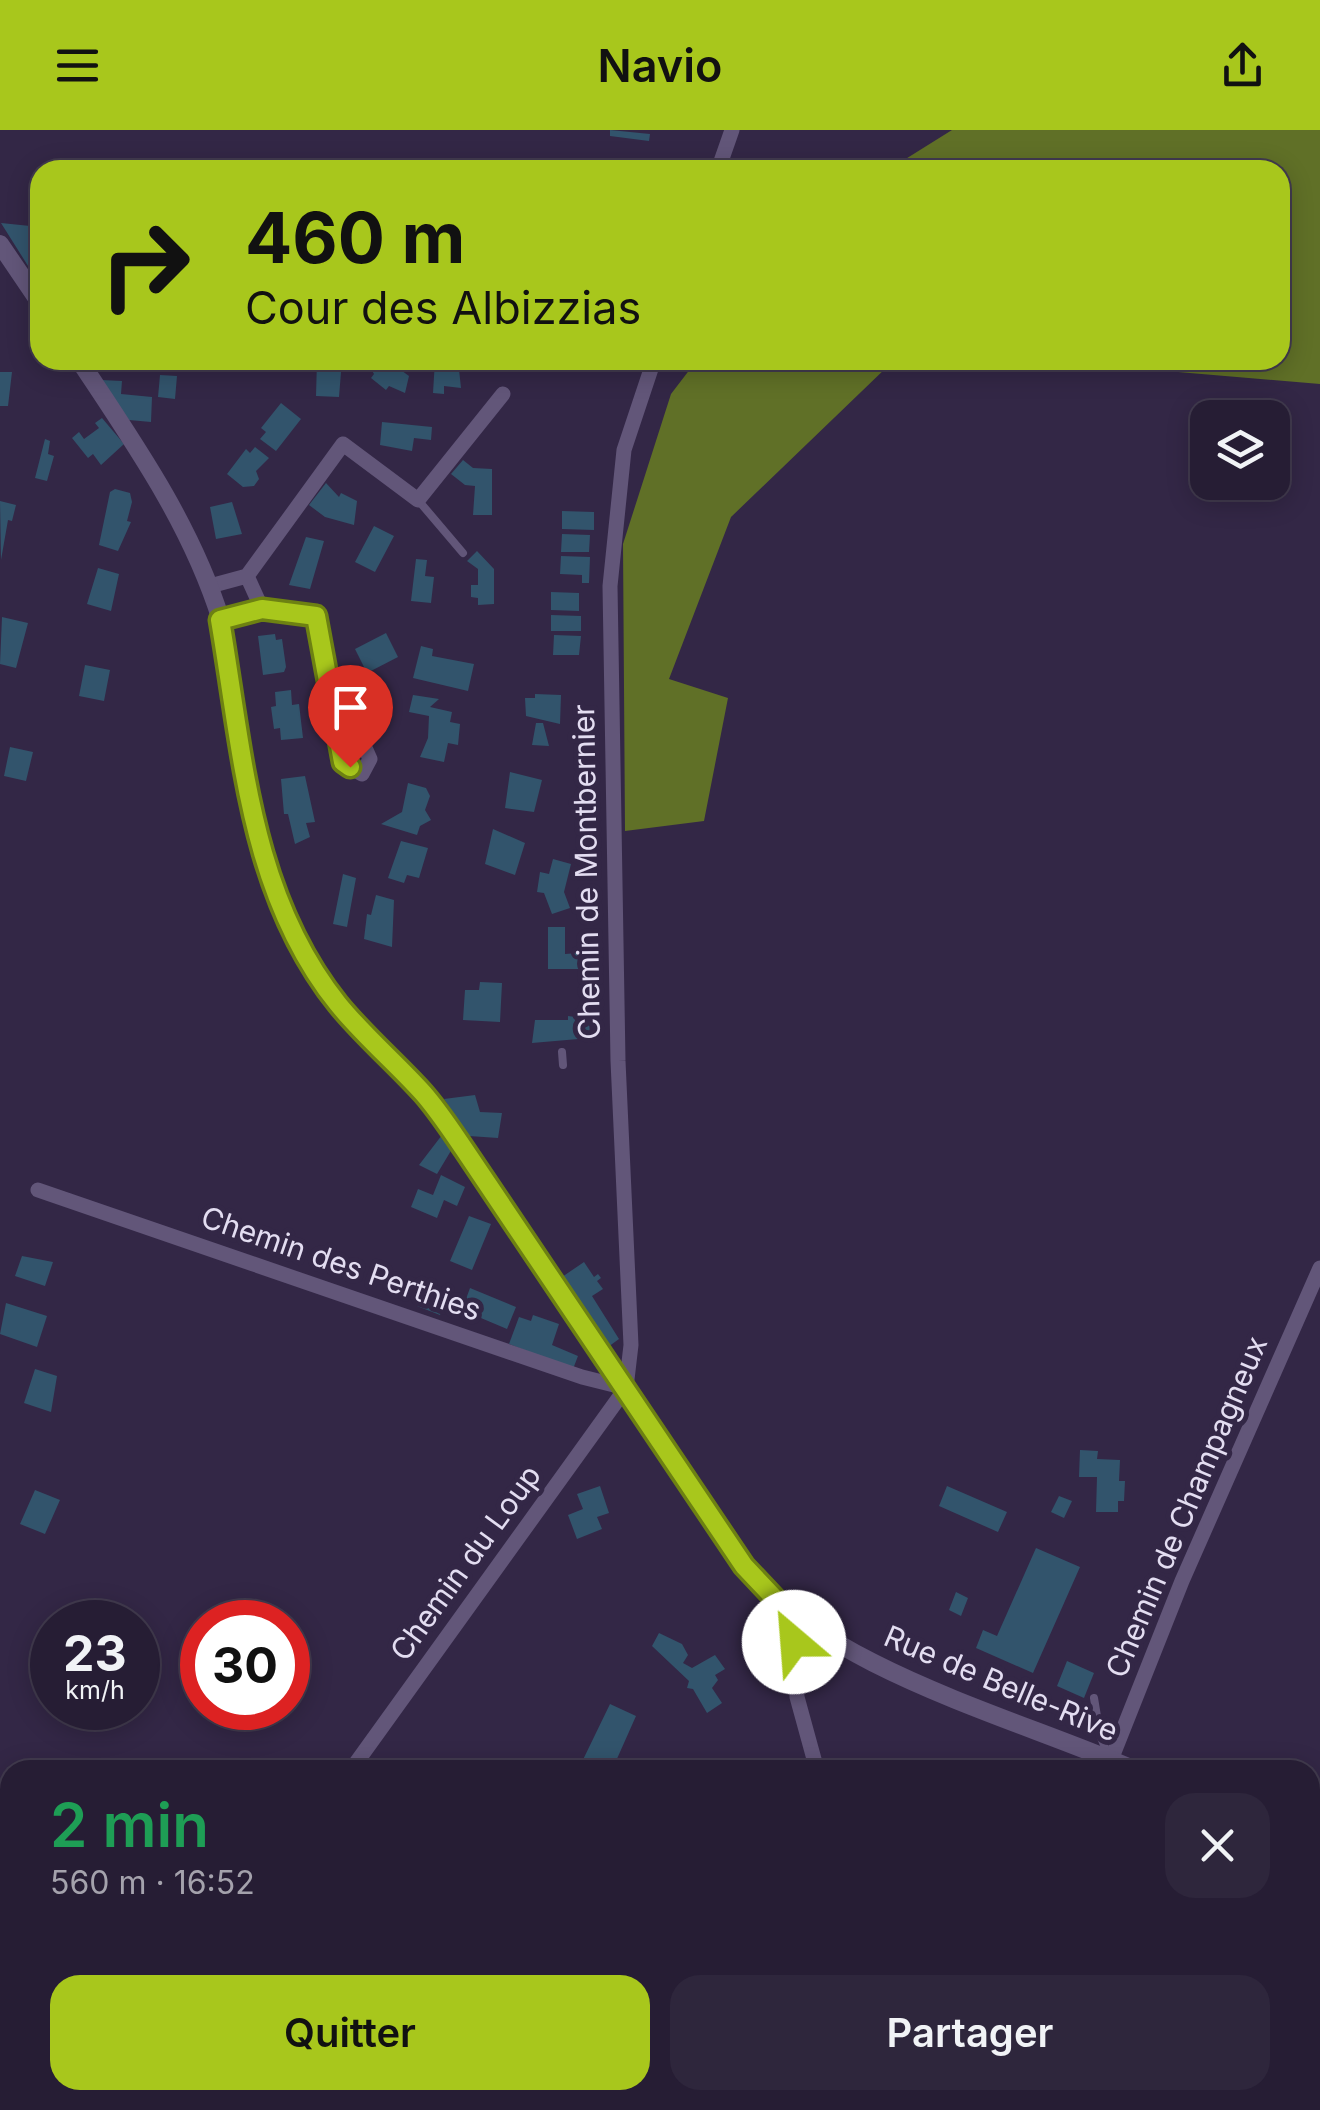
<!DOCTYPE html>
<html lang="fr">
<head>
<meta charset="utf-8">
<style>
	:root { --surface:#261d34; --page:#2e263c; --text:#f1f3f6; --muted:#a4a2ac; --line:#423b4f; --accent:#a8c71c }
	body { margin:0; font-family:Inter,sans-serif; background:var(--page); color:var(--text); height:100vh; display:flex; flex-direction:column; font-size:38px; white-space:nowrap }
	* { box-sizing:border-box; margin:0 }
	p { font-size:32px; color:var(--muted) }
	.icon { flex:none; width:55px; height:55px; fill:none; stroke:currentColor; stroke-width:2; stroke-linecap:round; stroke-linejoin:round }
	.map { position:relative; flex:1; overflow:hidden }
	.side { position:absolute; left:0px; top:1630px; width:1320px; height:350px; display:flex; flex-direction:column; background:var(--surface); border-radius:30px 30px 0 0; box-shadow:0 5px 25px #0003,0 0 0 2px var(--line) }
	.side>* { flex:none }
	.guide { position:absolute; left:30px; top:30px; width:1260px; height:210px; border-radius:30px; box-shadow:0 5px 25px #0003,0 0 0 2px var(--line); background:#a8c71c; color:#111; overflow:hidden }
	.tools { position:absolute; left:1190px; top:270px; display:grid; gap:20px }
	.tools a { display:grid; place-items:center; width:100px; height:100px; border-radius:20px; background:var(--surface); box-shadow:0 5px 25px #0003,0 0 0 2px var(--line); font-size:50px }
	.speed { position:absolute; left:30px; top:1470px; display:flex; gap:20px; font-size:50px; font-weight:700; text-align:center }
	.speed>* { display:grid; place-content:center; width:130px; height:130px; border-radius:50%; background:var(--surface); box-shadow:0 5px 25px #0003,0 0 0 2px var(--line); line-height:1 }
	.speed small { font-size:25px; font-weight:400 }
	.speed .limit { border:15px solid #d22; background:#fff; color:#111 }
	.pin { position:absolute; display:grid; place-items:center; width:85px; height:85px; color:#fff; margin:-102px -42px; border-radius:50% 50% 50% 0; rotate:-45deg; box-shadow:0 0 10px #0007 }
	.pin .icon { rotate:45deg }
	.me { position:absolute; width:110px; margin:-55px; rotate:333deg; stroke-linejoin:round; filter:drop-shadow(0 0 8px #0008) }
	.turn { display:flex; align-items:center; gap:35px; height:210px; padding:0 50px; font-size:45px }
	.turn .icon { width:130px; height:130px; stroke-width:2.5 }
	.turn b { display:block; font-size:70px; line-height:85px }
	.round { display:grid; place-items:center; flex:none; width:105px; height:105px; border-radius:30px; background:var(--page) }
	.headline { display:flex; align-items:center; justify-content:space-between; height:170px; padding:0 50px }
	h1 { font-size:60px; font-weight:600; line-height:75px; color:#1e9e55 }
	.primary-button { display:flex; gap:20px; margin-top:auto; padding:20px 50px }
	.primary-button a { flex:1; height:115px; border-radius:30px; background:var(--accent); color:#111; font-size:40px; font-weight:600; line-height:115px; text-align:center }
	.primary-button a+a { background:var(--page); color:var(--text) }
	header { display:flex; justify-content:space-between; align-items:center; height:130px; padding:0 50px; background:var(--accent); color:#111; font-size:45px; font-weight:600 }
	.map>svg:first-child { display:block }
	.green { fill:#354002 }
	.forest { fill:#607027 }
	.building { fill:#32546c }
	.lines { fill:none; stroke-linecap:round; stroke-linejoin:round }
	.service { stroke:#625679; stroke-width:8 }
	.minor { stroke:#625679; stroke-width:15 }
	.tertiary { stroke:#625679; stroke-width:18 }
	.route-casing { stroke:#6d8112; stroke-width:25 }
	.route { stroke:#a8c71c; stroke-width:18 }
	.labels { text-anchor:middle; stroke-width:10; stroke-linejoin:round; paint-order:stroke }
	.street-label { font-size:30px; fill:#e3ddf1; stroke:#332746 }
</style>
</head>
<body>
<header><svg class="icon" aria-label="menu" viewBox="0 0 24 24"><path d="M4 6h16M4 12h16M4 18h16"/></svg>Navio<svg class="icon" aria-label="share" viewBox="0 0 24 24"><path d="M12 15V3M7 8l5-5 5 5M5 13v7h14v-7"/></svg></header>
<div class="map">
<svg width="1320" height="1980" viewBox="0 0 1320 1980">
	<rect width="100%" height="100%" fill="#332746"/>
	<path class="green" d="M320 1970H530L529 1980H318Z"/>
	<path class="forest" d="M952 0H1320V254L1037 230H1280V40H888Z
		M697 230H923L888 236 731 387 669 549 728 568 704 691 625 701 623 414 671 264Z"/>
	<path class="building" d="M610 0 650 4 649 11 610 6Z
		M1 93 40 97 36 139 40 155Z
		M317 230H342L339 267 316 266Z
		M366 230H387L409 246 405 263 389 256 386 260 371 248 374 244Z
		M435 230H458L461 258 444 256V264L433 263Z
		M0 242H12L8 276H0Z
		M160 245 177 246 175 269 158 267Z
		M101 250 122 251 121 264 152 267 151 292 129 290Z
		M281 273 301 289 276 321 260 309 266 302 261 298Z
		M102 288 124 314 101 335 93 324 88 328 72 308 79 302 84 309 99 298 95 293Z
		M382 292 432 297 431 310 414 308 412 321 380 315Z
		M45 309 50 311 48 324 54 326 47 351 35 348Z
		M255 317 269 328 256 341 259 349 254 356 243 357 227 344 246 319 250 323Z
		M463 330 473 338 492 339V385H473L475 356 465 355 451 344Z
		M326 353 339 367 341 363 357 371 354 395 325 387 309 375Z
		M115 359 130 363 132 372 127 391 131 392 118 421 99 415 110 362Z
		M0 371 16 375 12 391 8 390 1 430Z
		M232 372 242 404 216 409 210 377Z
		M562 381 594 382V400L562 399Z
		M374 396 394 406 375 442 355 432Z
		M562 404 590 405 589 422H561Z
		M306 407 324 411 310 459 289 455Z
		M477 421 494 439V474L478 475V468L471 467V455H478V439L467 431Z
		M561 426 590 427 589 453H582V445L560 444Z
		M416 429 427 430 425 446 434 447 431 473 411 471Z
		M98 438 119 444 111 481 87 474Z
		M551 462 579 463V481L551 480Z
		M551 485 581 486V501H551Z
		M2 487 28 493 16 538 0 534Z
		M386 503 398 527 367 543 355 519Z
		M275 504 276 510 282 509 286 537 284 542 263 545 258 506Z
		M554 505 581 506 579 525H553Z
		M421 516 433 519 432 526 474 534 468 561 413 548Z
		M85 535 110 540 104 571 79 566Z
		M291 560 292 575 299 574 303 608 281 610 280 598 274 599 271 577 276 576 275 562Z
		M535 564 561 565 560 594 526 586 525 568H535Z
		M413 565 439 569 430 577 452 582 450 592 460 594 458 615 448 613 444 632 420 627 428 608 429 586 409 582Z
		M536 593H543L549 616 532 615Z
		M10 617 33 622 26 651 4 646Z
		M510 642 542 650 534 682 505 678Z
		M305 646 315 692 306 693 310 707 295 714 288 684H284L281 649Z
		M408 653 426 658 430 666 425 680 431 690 420 696 417 705 381 694 402 682Z
		M493 699 525 713 515 745 485 734Z
		M401 711 428 718 419 748 407 745 404 753 388 748Z
		M553 729 571 734 564 762 570 778 552 784 544 763 537 762 540 742 549 744Z
		M343 744 356 748 347 797 333 794Z
		M376 765 394 770 392 817 364 809 367 784 371 785Z
		M548 797H565V824L579 823V839H548Z
		M480 852 502 853 500 892 463 890 465 860H479Z
		M568 886 589 889 590 908 532 913 535 890H568Z
		M475 965 480 982 502 983 498 1008 469 1006 444 969Z
		M442 1005 452 1019 437 1044 419 1035Z
		M441 1045 465 1057 457 1076 444 1070 437 1088 411 1077 418 1059 433 1065Z
		M469 1086 491 1094 472 1140 450 1131Z
		M22 1126 53 1132 45 1156 15 1146Z
		M584 1132 594 1147 598 1144 601 1148 597 1151 603 1159 592 1166 619 1209 608 1217 562 1147Z
		M470 1158 516 1177 507 1199 462 1180Z
		M422 1164 444 1173 440 1185 417 1176Z
		M6 1173 47 1186 37 1217 0 1204Z
		M533 1185 559 1194 552 1215 578 1226 573 1239 509 1214 519 1187 531 1191Z
		M35 1239 57 1246 51 1282 24 1273Z
		M1080 1320 1098 1321 1097 1329 1120 1330 1119 1351H1125L1124 1371H1118V1382H1096L1097 1347H1079Z
		M600 1356 609 1383 597 1387 602 1399 577 1409 568 1385 583 1379 577 1364Z
		M947 1356 1007 1382 998 1402 939 1376Z
		M35 1360 60 1370 45 1404 20 1394Z
		M1059 1366 1072 1371 1064 1388 1051 1382Z
		M1036 1418 1080 1437 1033 1543 976 1518 983 1500 997 1506Z
		M956 1462 968 1468 961 1486 949 1480Z
		M659 1503 682 1514 688 1525 683 1533 692 1538 715 1525 725 1539 715 1545 718 1550 712 1558 722 1573 707 1583 693 1559 687 1558 689 1551 652 1516Z
		M1067 1531 1094 1543 1084 1568 1057 1556Z
		M610 1574 636 1586 612 1640H578Z"/>
	<g class="lines">
		<path class="service" d="M418 370 463 423
			M562 922 563 935
			M1094 1568 1100 1605 1108 1625"/>
		<path class="minor" d="M718 40 732 0
			M247 446 262 479
			M210 456 247 446 343 314 418 370 503 264
			M221 490 262 479 316 485 343 633 362 644 370 629 362 611 338 608
			M38 1060 582 1247 626 1258
			M795 1489 797 1567 817 1640
			M351 1640 626 1258 631 1215 618 931 610 456 624 320 654 230
			M1107 1640 1182 1451 1320 1138
			M1310 1740 1320 1745
			M1046 1970 1048 1980
			M203 1980 207 1970"/>
		<path class="tertiary" d="M0 114 40 173
			M79 230C134 313 191 394 221 490 242 624 250 764 338 874 364 906 396 933 423 963 439 980 451 1000 465 1019L744 1436C825 1539 1014 1587 1135 1640
			M1310 1695H1320"/>
	</g>
	<g class="lines">
		<defs>
			<path id="route" d="M350 637 343 632 316 486 262 479 220 490C243 624 250 764 338 874 364 906 396 933 423 963 438 980 451 1000 464 1019L744 1436 794 1489V1512"/>
		</defs>
		<use href="#route" class="route-casing"/>
		<use href="#route" class="route"/>
	</g>
	<g class="labels">
		<g class="street-label">
			<text transform="translate(587 742) rotate(-91)" y="10">Chemin de Montbernier</text>
			<text transform="translate(341 1134) rotate(19)" y="10">Chemin des Perthies</text>
			<text transform="translate(1187 1377) rotate(-67)" y="10">Chemin de Champagneux</text>
			<text transform="translate(466 1433) rotate(-54)" y="10">Chemin du Loup</text>
			<text transform="translate(1001 1554) rotate(23)" y="10">Rue de Belle-Rive</text>
		</g>
	</g>
</svg>
<div class="tools">
<a><svg class="icon" aria-label="layers" viewBox="0 0 24 24"><path d="M12 4l9 5-9 5-9-5zM3 14l9 5 9-5"/></svg></a>
</div>
<div class="speed"><div>23<small>km/h</small></div><div class="limit">30</div></div>
<div class="pin" style="left:350px;top:637px;background:#d93025"><svg class="icon" aria-label="arrive" viewBox="0 0 24 24"><path d="M6 21V4h12l-3 4 3 4H6"/></svg></div>
<svg class="me" style="left:794px;top:1512px" viewBox="-20 -20 40 40"><circle r="19" fill="#fff"/><path d="M0-13L10 11 0 6-10 11z" fill="#a8c71c"/></svg>
<div class="guide">
<div class="turn"><svg class="icon" aria-label="right" viewBox="0 0 24 24"><path d="M7 20v-9h11M14 6l5 5-5 5"/></svg><div><b>460 m</b>Cour des Albizzias</div></div>
</div>
<section class="side">
<div class="headline"><div><h1>2 min</h1><p>560 m · 16:52</p></div><a class="round"><svg class="icon" aria-label="close" viewBox="0 0 24 24"><path d="M6 6l12 12M18 6L6 18"/></svg></a></div>
<div class="primary-button"><a>Quitter</a><a>Partager</a></div>
</section>
</div>
</body>
</html>
